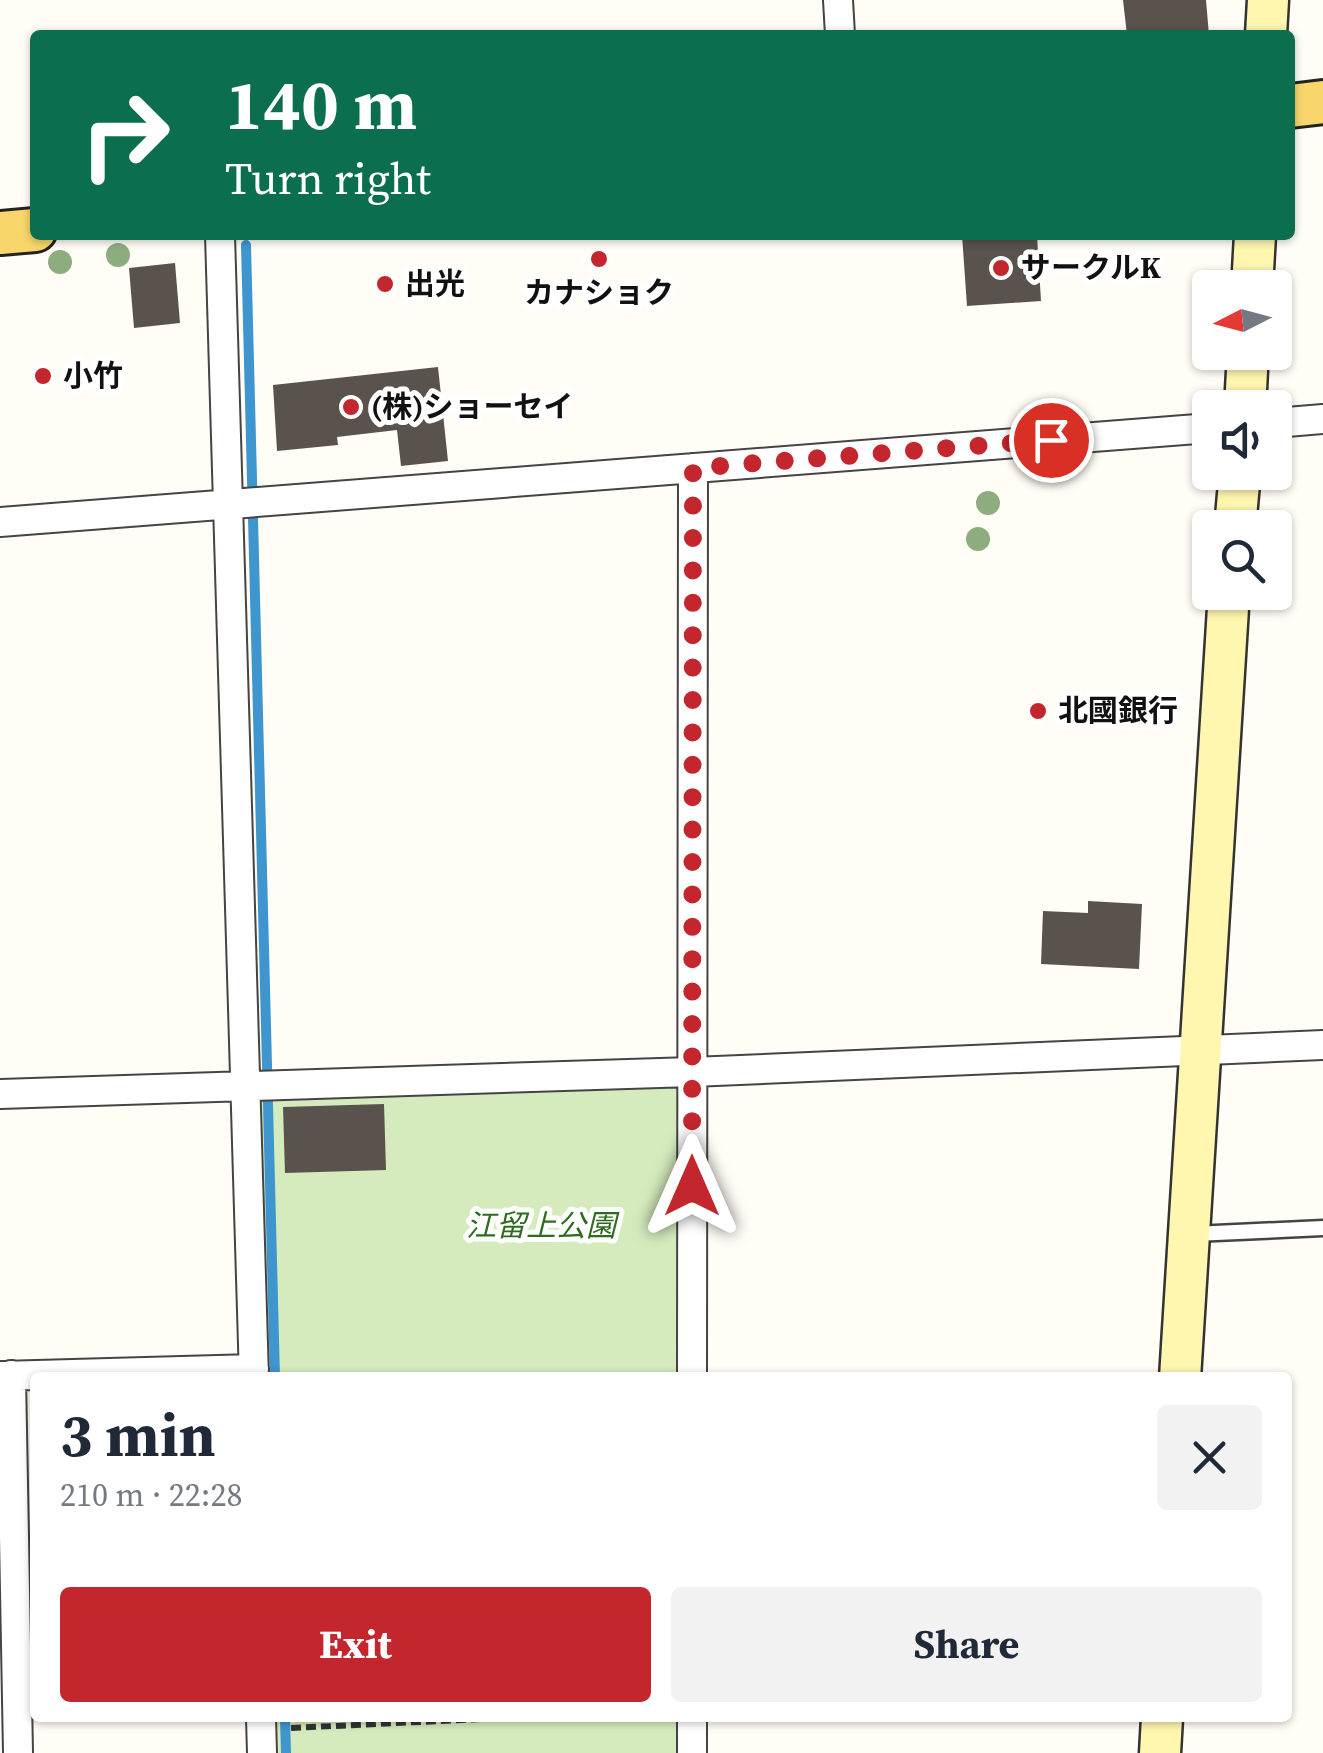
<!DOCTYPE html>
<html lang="en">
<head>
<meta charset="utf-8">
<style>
	:root { --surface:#fff; --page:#f2f2f3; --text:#1f2937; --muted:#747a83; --accent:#c4262e }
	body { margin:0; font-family:"Source Serif 4","Noto Sans JP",serif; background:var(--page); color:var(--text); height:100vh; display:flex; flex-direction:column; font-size:38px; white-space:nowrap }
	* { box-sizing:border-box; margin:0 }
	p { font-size:32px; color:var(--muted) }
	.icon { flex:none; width:55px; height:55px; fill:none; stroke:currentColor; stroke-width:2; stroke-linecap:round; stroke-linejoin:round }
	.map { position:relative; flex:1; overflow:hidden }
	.sheet { position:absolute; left:30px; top:1372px; width:1262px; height:350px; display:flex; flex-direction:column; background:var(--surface); border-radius:10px; box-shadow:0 2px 8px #0004 }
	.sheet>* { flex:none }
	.banner { position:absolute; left:30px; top:30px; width:1265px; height:210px; border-radius:10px; box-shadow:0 2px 8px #0004; background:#0b6e4f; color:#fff; overflow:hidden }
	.needle { width:65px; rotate:264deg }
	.buttons { position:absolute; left:1192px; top:270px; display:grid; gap:20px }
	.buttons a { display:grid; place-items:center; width:100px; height:100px; border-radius:10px; background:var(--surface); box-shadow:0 2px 8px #0004; font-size:50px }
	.pin { position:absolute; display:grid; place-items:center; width:85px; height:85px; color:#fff; margin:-42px; border:5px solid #fff; border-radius:50%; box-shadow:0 2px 10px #0007 }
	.me { position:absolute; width:110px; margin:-55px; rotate:0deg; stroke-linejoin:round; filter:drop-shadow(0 0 8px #0008) }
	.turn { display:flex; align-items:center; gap:35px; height:210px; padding:0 30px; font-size:45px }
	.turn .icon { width:130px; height:130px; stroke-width:2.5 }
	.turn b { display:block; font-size:70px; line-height:85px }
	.round { display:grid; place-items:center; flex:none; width:105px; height:105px; border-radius:10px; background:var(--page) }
	.headline { display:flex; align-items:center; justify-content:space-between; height:170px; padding:0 30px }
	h1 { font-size:60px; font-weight:700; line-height:75px }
	.button { display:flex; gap:20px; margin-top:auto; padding:20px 30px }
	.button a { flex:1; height:115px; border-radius:10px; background:var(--accent); color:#fff; font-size:40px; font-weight:700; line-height:115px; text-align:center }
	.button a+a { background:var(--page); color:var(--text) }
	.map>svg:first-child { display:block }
	.green { fill:#d5ebbd }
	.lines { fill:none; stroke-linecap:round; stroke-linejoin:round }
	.stream { stroke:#3f96cf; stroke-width:10 }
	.building { fill:#5a524d }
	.lane-casing { stroke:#444; stroke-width:19 }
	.street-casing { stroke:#444; stroke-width:32 }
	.secondary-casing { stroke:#333; stroke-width:45 }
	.primary-casing { stroke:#222; stroke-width:48 }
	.path { stroke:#333; stroke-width:6; stroke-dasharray:10 5; stroke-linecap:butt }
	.lane { stroke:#fff; stroke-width:14 }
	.street { stroke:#fff; stroke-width:28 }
	.secondary { stroke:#fff6b0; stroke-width:40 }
	.primary { stroke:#f9d66b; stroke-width:42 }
	.tree { fill:#8dad7f }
	.route { stroke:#c4262e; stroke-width:18; stroke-dasharray:0 32.4 }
	.poi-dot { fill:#c4262e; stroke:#fff; stroke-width:4 }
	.labels { text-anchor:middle; stroke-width:10; stroke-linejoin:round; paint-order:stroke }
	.poi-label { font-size:30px; font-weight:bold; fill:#111; stroke:#fff; text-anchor:start }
	.park-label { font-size:30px; font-style:italic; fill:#2f6b1f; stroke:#fff }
</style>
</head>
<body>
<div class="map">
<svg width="1323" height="1753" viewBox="0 0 1323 1753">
	<rect width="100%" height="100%" fill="#fffdf5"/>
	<path class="green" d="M692 1072V1377H254L248 1086Z
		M261 1718H692V1753H262Z"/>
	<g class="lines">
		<path class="stream" d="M246 245 275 1378
			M285 1718 286 1753"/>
	</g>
	<path class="building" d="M1123 0H1206L1209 35H1127Z
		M962 235H1037L1041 301 967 306Z
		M175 263 180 323 134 328 129 268Z
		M438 367 448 461 401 466 397 430 337 437 338 445 277 451 273 385Z
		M1088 901 1142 904 1139 969 1041 964 1043 911 1088 913Z
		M384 1104 386 1170 285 1173 283 1107Z"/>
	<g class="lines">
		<defs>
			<path id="lane" d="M1194 1234 1323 1228"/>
			<path id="street" d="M838 0 840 35
				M220 235 254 1378
				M1275 423 1323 419
				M0 522 1210 428
				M0 1094 692 1072 1323 1045
				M11 1375 18 1753
				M0 1376 254 1369
				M692 1378 693 468
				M261 1718 262 1753
				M692 1718V1753"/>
			<path id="secondary" d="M1266 35 1268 0
				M1252 288 1255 235
				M1245 408 1248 352
				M1235 528 1240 472
				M1180 1378 1229 592
				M1160 1753 1162 1718"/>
			<path id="primary" d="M1290 106 1323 102
				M0 233 35 230"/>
		</defs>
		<use href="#lane" class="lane-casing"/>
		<use href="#street" class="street-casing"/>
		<use href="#secondary" class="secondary-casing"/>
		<use href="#primary" class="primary-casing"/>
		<path class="path" d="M291 1728 504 1718"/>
		<use href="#lane" class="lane"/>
		<use href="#street" class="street"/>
		<use href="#secondary" class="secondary"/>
		<use href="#primary" class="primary"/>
	</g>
	<g class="tree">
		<circle cx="118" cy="255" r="12"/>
		<circle cx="60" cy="262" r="12"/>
		<circle cx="988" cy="503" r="12"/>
		<circle cx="978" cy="539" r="12"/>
	</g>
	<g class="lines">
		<path class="route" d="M692 1186 693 468 1051 440"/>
	</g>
	<g class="poi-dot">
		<circle cx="599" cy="259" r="10"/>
		<circle cx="1001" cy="268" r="10"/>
		<circle cx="385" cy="284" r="10"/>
		<circle cx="43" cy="376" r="10"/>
		<circle cx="351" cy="407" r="10"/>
		<circle cx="1038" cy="711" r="10"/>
	</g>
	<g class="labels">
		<g class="poi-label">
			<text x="1021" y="278">サークルK</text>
			<text x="405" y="294">出光</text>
			<text x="599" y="303" text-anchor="middle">カナショク</text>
			<text x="63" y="386">小竹</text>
			<text x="371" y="417">(株)ショーセイ</text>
			<text x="1058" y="721">北國銀行</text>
		</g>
		<g class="park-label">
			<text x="541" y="1236">江留上公園</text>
		</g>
	</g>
</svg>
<div class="buttons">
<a><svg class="needle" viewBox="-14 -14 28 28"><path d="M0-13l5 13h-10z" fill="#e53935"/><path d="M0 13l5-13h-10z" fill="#747a83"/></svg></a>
<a><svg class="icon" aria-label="sound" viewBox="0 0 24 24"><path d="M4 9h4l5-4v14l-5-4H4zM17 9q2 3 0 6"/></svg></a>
<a><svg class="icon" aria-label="search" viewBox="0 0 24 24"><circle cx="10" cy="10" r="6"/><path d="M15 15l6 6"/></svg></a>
</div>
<div class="pin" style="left:1051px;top:440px;background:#d93025"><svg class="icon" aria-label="arrive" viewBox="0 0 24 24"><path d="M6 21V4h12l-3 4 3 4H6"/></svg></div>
<svg class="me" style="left:692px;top:1186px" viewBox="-20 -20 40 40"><path d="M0-17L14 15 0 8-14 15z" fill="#c4262e" stroke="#fff" stroke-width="4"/></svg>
<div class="banner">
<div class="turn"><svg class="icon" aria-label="right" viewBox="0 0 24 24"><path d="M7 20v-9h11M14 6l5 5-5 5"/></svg><div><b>140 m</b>Turn right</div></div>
</div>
<section class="sheet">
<div class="headline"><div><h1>3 min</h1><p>210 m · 22:28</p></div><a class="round"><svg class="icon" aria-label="close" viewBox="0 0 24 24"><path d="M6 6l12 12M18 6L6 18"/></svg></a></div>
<div class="button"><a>Exit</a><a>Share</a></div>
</section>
</div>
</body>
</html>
